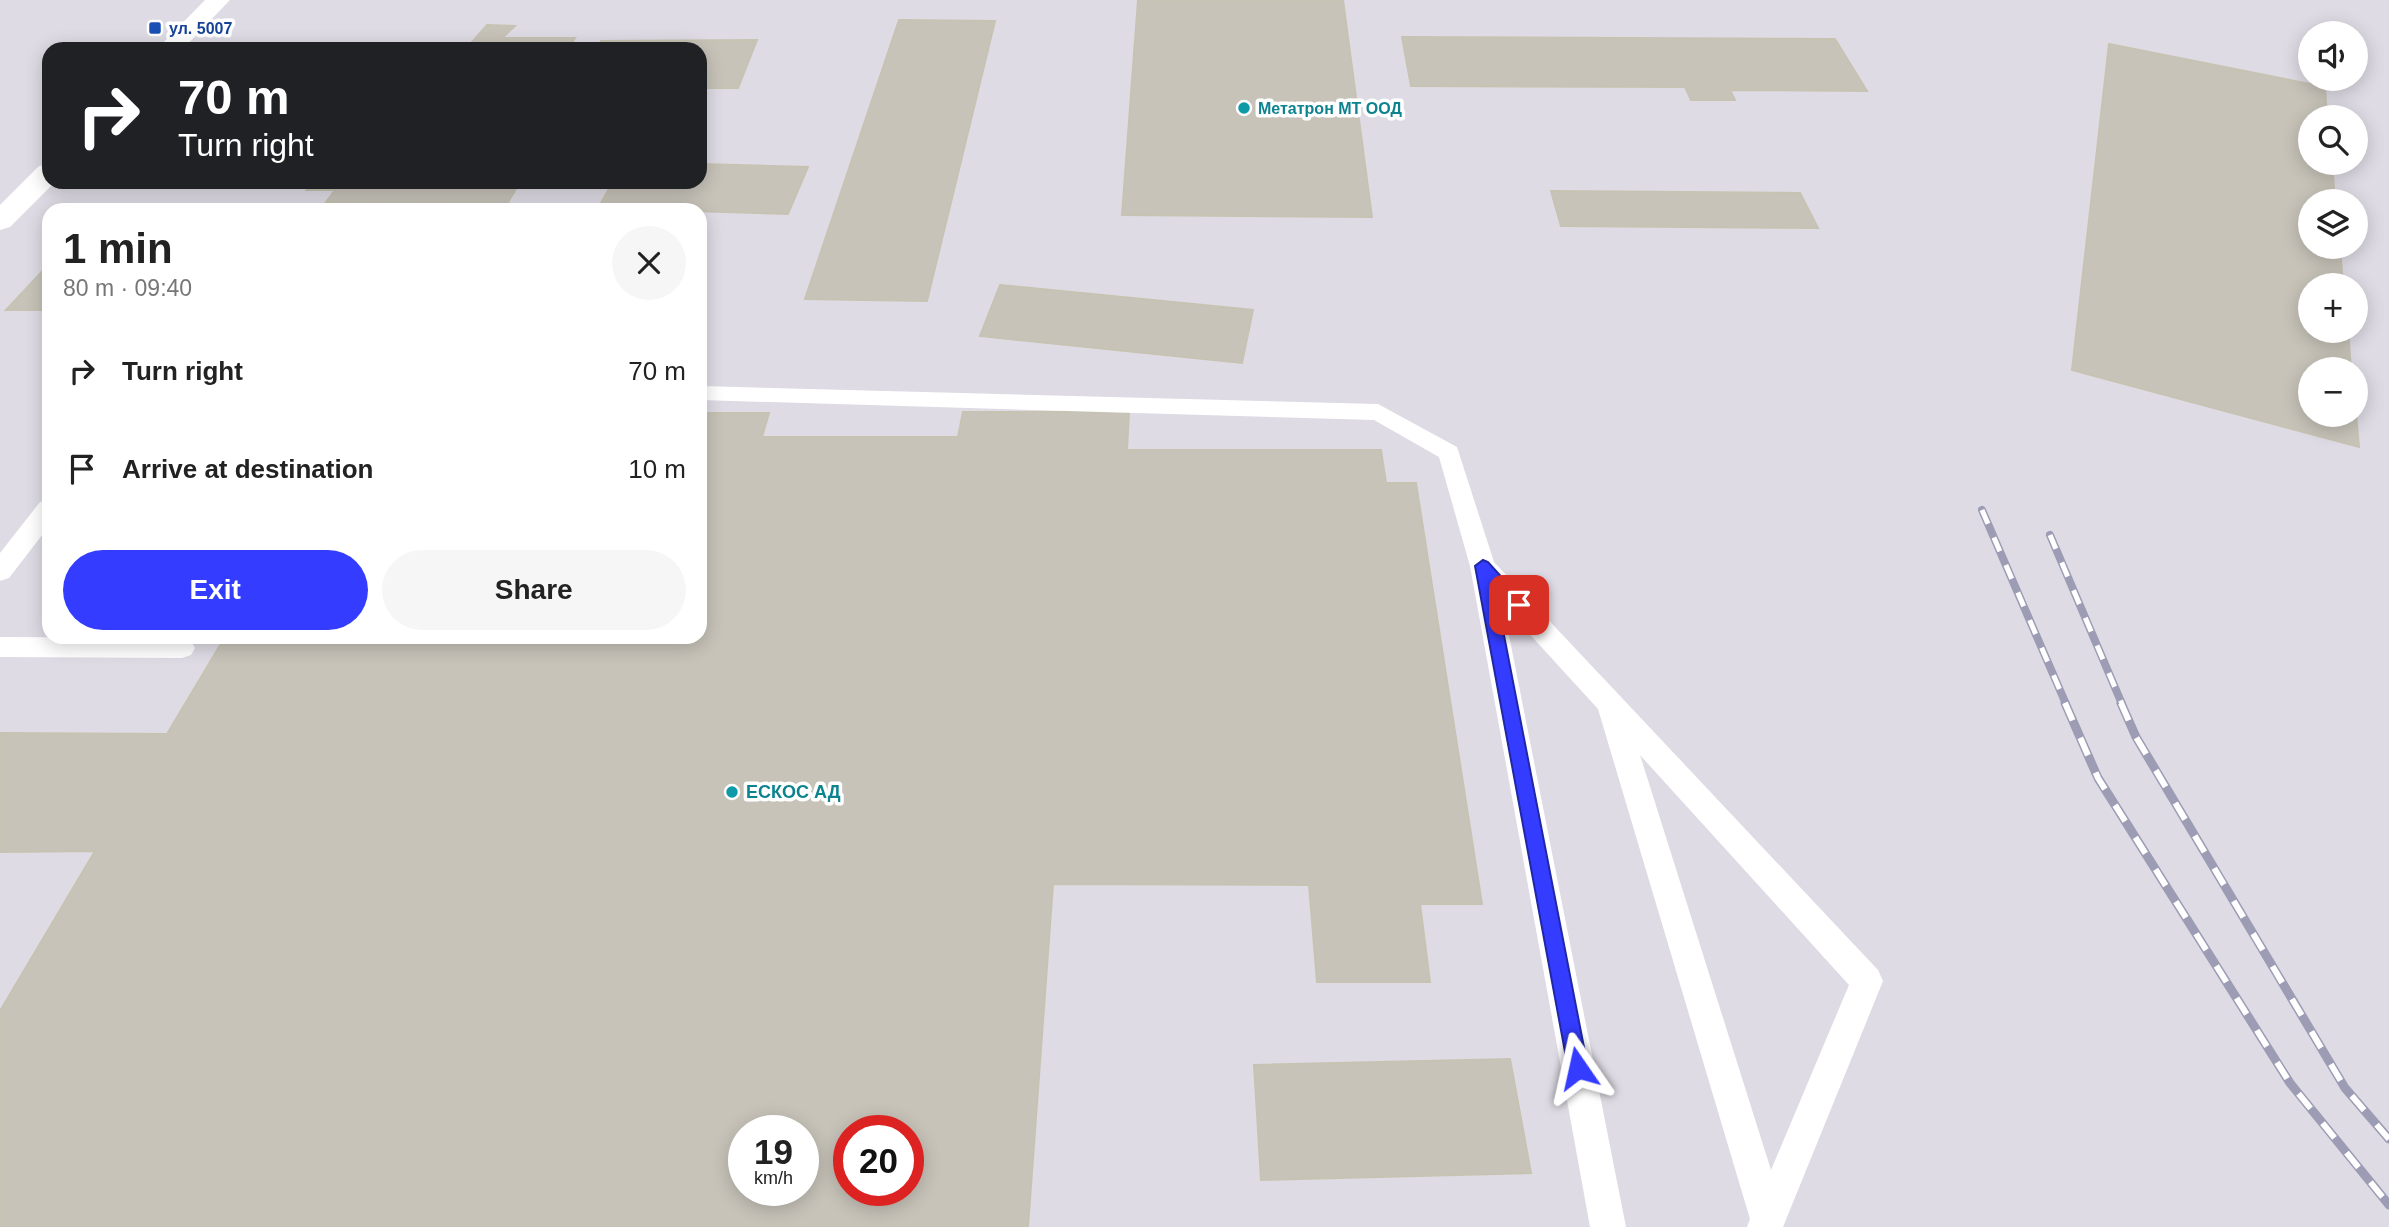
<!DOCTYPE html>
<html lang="en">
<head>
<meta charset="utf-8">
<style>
	:root { --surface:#fff; --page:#f6f6f6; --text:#222; --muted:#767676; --accent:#333cff }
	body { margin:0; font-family:Helvetica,sans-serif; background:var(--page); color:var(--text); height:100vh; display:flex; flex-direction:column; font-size:26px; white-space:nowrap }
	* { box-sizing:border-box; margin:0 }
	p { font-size:23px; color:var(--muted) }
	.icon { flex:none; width:38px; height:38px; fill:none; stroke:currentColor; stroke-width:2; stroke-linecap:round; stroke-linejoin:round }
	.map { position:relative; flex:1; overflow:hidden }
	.side { position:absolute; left:42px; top:203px; width:665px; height:441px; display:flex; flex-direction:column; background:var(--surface); border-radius:21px; box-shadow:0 4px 18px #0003 }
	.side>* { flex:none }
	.hud { position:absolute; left:42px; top:42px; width:665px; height:147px; border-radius:21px; box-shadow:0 4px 18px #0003; background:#202124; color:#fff; overflow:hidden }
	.tools { position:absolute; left:2298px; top:21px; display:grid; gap:14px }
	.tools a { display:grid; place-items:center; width:70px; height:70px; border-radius:50%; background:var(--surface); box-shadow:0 4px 18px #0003; font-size:35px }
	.speed { position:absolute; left:728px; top:1115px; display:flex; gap:14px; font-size:35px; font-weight:700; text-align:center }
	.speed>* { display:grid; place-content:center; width:91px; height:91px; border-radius:50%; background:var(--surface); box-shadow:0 4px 18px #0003; line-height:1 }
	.speed small { font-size:18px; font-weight:400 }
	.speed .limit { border:10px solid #d22; background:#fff; color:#111 }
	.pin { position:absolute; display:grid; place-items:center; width:60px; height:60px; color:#fff; margin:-30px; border-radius:14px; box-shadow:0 4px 10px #0006 }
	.me { position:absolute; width:77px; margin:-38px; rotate:349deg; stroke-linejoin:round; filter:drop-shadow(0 0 5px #0008) }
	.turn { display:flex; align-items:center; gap:24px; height:147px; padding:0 21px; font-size:32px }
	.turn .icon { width:91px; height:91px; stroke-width:2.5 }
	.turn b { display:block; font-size:49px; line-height:60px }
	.round { display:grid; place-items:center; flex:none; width:74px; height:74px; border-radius:37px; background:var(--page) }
	.summary { display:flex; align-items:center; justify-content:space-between; height:119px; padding:0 21px }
	h1 { font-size:42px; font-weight:600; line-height:52px }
	.cta { display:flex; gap:14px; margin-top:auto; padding:14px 21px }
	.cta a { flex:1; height:80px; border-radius:42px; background:var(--accent); color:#fff; font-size:28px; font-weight:600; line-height:80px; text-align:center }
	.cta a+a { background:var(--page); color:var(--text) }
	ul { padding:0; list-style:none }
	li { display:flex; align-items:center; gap:21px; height:98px; padding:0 21px }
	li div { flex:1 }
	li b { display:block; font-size:26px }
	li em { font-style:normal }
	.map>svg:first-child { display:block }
	.industrial { fill:#dedbe4; fill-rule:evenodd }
	.building { fill:#c7c3b9; stroke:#c7c3b3; stroke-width:2; fill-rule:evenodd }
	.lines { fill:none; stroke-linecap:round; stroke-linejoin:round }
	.lane { fill:#fff; fill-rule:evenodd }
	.secondary { fill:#fff; fill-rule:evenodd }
	.rail-far1-casing { stroke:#9c9cb4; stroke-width:8 }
	.rail-casing { stroke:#9c9cb4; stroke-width:9 }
	.rail-far1 { stroke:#fff; stroke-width:5; stroke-dasharray:15; stroke-linecap:butt }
	.rail { stroke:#fff; stroke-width:6; stroke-dasharray:19; stroke-linecap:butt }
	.route { fill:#333cff; stroke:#2127a6; stroke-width:2 }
	.transit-dot { fill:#1a4fb4; stroke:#fff; stroke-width:2.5 }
	.culture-dot { fill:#0f9aa8; stroke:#fff; stroke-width:2.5 }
	.labels { text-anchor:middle; stroke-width:7; stroke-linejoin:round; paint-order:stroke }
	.far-transit-label { font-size:16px; font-weight:bold; fill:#164399; stroke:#fff; text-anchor:start }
	.far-culture-label { font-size:16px; font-weight:bold; fill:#0d838f; stroke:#fff; text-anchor:start }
	.culture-label { font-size:18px; font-weight:bold; fill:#0d838f; stroke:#fff; text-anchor:start }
</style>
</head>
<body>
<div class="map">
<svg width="2389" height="1227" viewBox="0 0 2389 1227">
	<rect width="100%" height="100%" fill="#ece6d9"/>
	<path class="industrial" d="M0 0H2389V1227H0ZM2310 33H2356V79H2310ZM49 49H700V182H49ZM2310 117H2356V163H2310ZM2310 201H2356V247H2310ZM49 210H700V637H49ZM2310 285H2356V331H2310ZM2310 369H2356V415H2310ZM744 1130H803V1190H744ZM849 1130H908V1190H849Z"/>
	<path class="building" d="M1138 0H1343L1372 217 1122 215Z
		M899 20 995 21 927 301 805 299Z
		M487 25 515 26 502 38H575L568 49H466Z
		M1402 37 1835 39 1867 91 1730 90 1735 100H1691L1685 87 1411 86Z
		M757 40 738 88H700V49H597L601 41Z
		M2109 44 2325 87 2327 117H2310V163H2332L2335 201H2310V247H2340L2343 285H2310V331H2348L2351 369H2310V415L2356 414 2359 447 2072 370Z
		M700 164 808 167 788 214 598 208 613 182H700Z
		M315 182H520L507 204 326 202 335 190H307Z
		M1551 191 1800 193 1818 228 1561 226Z
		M49 264V310H6Z
		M1000 285 1253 310 1242 363 980 336Z
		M963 412H1129L1127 450H1381L1386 483H1416L1482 904H1420L1430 982H1317L1309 885 1053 884 1028 1227H0V1011L95 851 0 852V733L167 734 225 637H700V413H769L762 437H958ZM744 1130H803V1190H744ZM849 1130H908V1190H849Z
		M1510 1059 1531 1173 1261 1180 1254 1065Z"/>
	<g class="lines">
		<path class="lane" d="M700 386 1378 404 1457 447 1494 562 1878 970 1883 981 1783 1227H1747L1750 1219 1598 709 1503 605 1626 1227H1590L1470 566 1439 457 1374 420 700 400ZM1640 755 1849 985 1771 1170Z
			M49 499V526L9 578 0 581V553L40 502Z
			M0 637 182 638 191 641 195 648 191 655 182 658 0 657Z"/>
		<path class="secondary" d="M205 0H230L183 49H157Z
			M49 164V182H55L10 227 0 230V205L39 166Z"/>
		<defs>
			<path id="rail-far1" d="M1982 510 2066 704
				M2050 535 2122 704"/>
			<path id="rail" d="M2065 703 2098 778 2290 1083 2389 1205
				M2121 703 2136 737 2345 1088 2389 1139"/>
		</defs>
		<use href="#rail-far1" class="rail-far1-casing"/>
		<use href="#rail" class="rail-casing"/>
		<use href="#rail-far1" class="rail-far1"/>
		<use href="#rail" class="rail"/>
	</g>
	<path class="route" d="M1483 560 1488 562 1527 605 1525 609H1514L1495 589 1588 1068 1585 1076 1578 1078 1571 1076 1568 1068 1475 566Z"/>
	<rect class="transit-dot" x="148" y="21" width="14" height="14" rx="3.5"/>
	<g class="culture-dot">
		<circle cx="1244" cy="108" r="7"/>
		<circle cx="732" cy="792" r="7"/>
	</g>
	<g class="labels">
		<g class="far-transit-label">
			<text x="169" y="34">ул. 5007</text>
		</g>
		<g class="far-culture-label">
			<text x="1258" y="114">Метатрон МТ ООД</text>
		</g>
		<g class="culture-label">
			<text x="746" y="798">ЕСКОС АД</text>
		</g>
	</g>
</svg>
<div class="tools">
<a><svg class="icon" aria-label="sound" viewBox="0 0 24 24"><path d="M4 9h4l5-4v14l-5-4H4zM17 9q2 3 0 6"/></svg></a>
<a><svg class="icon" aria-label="search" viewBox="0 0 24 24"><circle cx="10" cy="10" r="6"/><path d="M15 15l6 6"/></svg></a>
<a><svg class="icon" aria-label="layers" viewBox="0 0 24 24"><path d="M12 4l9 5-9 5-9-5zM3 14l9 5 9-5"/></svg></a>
<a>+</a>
<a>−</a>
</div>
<div class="speed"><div>19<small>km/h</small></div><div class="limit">20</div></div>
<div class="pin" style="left:1519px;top:605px;background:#d93025"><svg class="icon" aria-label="arrive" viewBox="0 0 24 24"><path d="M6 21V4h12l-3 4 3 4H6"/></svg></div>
<svg class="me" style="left:1578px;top:1068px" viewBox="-20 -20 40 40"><path d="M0-17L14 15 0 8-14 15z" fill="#333cff" stroke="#fff" stroke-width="4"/></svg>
<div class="hud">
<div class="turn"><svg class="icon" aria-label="right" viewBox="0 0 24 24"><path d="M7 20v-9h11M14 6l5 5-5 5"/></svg><div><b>70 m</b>Turn right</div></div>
</div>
<section class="side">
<div class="summary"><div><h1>1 min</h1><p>80 m · 09:40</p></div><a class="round"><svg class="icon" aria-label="close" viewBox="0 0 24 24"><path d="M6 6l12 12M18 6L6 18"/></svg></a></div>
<ul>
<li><svg class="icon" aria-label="right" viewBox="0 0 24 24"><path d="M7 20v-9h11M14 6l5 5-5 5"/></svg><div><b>Turn right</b></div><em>70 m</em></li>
<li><svg class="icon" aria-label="arrive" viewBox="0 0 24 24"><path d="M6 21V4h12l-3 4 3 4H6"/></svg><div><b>Arrive at destination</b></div><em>10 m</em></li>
</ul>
<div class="cta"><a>Exit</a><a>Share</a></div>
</section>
</div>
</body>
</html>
